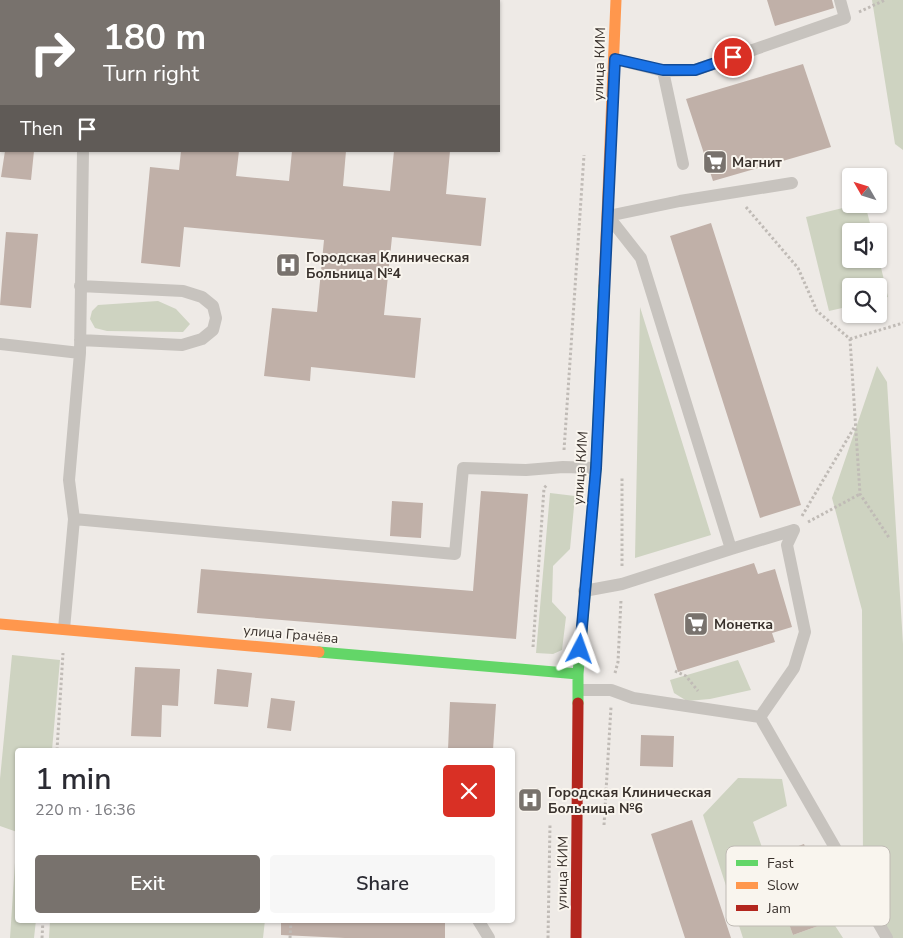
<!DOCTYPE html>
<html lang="en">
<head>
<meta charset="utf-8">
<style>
	:root { --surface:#fff; --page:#f7f7f7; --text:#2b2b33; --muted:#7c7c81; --accent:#78726d }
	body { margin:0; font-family:"Nunito Sans",sans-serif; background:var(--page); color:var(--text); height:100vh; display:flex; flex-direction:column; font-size:19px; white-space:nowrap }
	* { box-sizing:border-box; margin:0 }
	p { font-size:16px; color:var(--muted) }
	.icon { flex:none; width:28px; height:28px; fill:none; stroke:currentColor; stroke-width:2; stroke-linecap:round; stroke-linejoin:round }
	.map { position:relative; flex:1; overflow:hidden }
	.side { position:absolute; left:15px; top:748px; width:500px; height:175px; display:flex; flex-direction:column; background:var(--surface); border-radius:5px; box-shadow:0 1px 4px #0004 }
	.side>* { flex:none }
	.hud { position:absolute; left:0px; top:0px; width:500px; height:152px; box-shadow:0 1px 4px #0004; background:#78726d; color:#fff; overflow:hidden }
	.needle { width:32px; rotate:309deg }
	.controls { position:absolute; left:842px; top:168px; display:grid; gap:10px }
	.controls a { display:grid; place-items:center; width:45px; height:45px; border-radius:5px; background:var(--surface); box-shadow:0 1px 4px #0004; font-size:25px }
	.pin { position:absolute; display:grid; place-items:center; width:42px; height:42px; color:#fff; margin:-21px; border:2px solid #fff; border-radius:50%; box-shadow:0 1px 5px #0007 }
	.me { position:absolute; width:55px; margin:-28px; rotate:4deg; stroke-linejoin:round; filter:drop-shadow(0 0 4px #0008) }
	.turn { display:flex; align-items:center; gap:18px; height:105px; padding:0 20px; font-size:22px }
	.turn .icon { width:65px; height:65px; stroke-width:2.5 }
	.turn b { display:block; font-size:35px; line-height:42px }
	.then { display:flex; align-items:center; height:48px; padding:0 20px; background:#0003; gap:10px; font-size:19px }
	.round { display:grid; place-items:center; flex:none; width:52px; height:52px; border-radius:5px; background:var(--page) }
	.summary { display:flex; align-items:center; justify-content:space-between; height:85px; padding:0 20px }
	h1 { font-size:30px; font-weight:600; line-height:38px }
	.action { display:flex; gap:10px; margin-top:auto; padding:10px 20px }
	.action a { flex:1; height:58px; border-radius:5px; background:var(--accent); color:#fff; font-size:20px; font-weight:600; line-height:58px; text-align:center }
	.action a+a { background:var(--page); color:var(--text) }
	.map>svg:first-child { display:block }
	.green { fill:#ced3c1 }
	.building { fill:#c0b0a8 }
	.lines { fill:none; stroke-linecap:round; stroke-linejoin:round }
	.path { stroke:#c0bbb6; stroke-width:3; stroke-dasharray:2.5 2.5; stroke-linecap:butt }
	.lane { stroke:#c7c3be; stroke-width:12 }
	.fast { stroke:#63d668; stroke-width:11 }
	.slow { stroke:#ff974d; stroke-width:11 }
	.jam { stroke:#b3261e; stroke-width:11 }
	.route-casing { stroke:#114b97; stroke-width:12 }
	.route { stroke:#1a73e8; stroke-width:9 }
	.labels { text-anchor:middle; stroke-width:4; stroke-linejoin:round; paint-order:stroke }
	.street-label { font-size:14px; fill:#39312c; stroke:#f9f5ee }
	.poi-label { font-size:14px; font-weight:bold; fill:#39312c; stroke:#f9f5ee; text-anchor:start }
	.key { fill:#f9f5ee; stroke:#bfbab4; stroke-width:1 }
	.key-label { font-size:14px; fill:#39312c }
</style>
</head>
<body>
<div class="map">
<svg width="903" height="938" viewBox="0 0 903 938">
	<rect width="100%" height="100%" fill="#eeeae6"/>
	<path class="green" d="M872 0H903V150L895 144Z
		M859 204H865L872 231H851V259H879L888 297 879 299V286H851V306L829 311 806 217Z
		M158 301 176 309 190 324 183 332 107 331 95 328 90 319 92 311 98 305Z
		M640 307 711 535 635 558Z
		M877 366 887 382 903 644V938H886L882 934 863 866 862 610 832 498Z
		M550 493 575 496 570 549 553 566 552 602 566 617 562 650 553 654 536 653Z
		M12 655 60 660 52 750H18V920H36L34 938H10L17 832 0 826V779Z
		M738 660 751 690 710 699 687 701 674 693 670 680Z
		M738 778 782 779 787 806 753 822 793 935 832 921 843 938H743L703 815Z
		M50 920H265L263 938H49Z"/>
	<path class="building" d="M767 0H832L834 8 775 26Z
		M803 64 831 147 713 181 686 99Z
		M5 151H34L31 180 1 177Z
		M181 151H239L236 176 289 181 292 151H346L343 186 390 191 394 151H450L446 194 486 198 481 246 392 237 384 315 421 318 415 378 311 367 310 381 264 376 272 308 317 312 324 240 184 227 180 267 141 263 150 167 179 170Z
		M711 223 801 505 760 518 670 236Z
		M6 232 38 234 31 308 0 305Z
		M481 491 528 494 516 639 197 613 201 569 473 591Z
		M392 501 423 503 421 538 390 536Z
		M754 563 758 574 775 569 792 627 772 633 775 642 678 672 654 594Z
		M135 667 180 669 178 706 162 705 161 737 131 736Z
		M217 669 252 673 248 707 214 704Z
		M271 698 295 701 291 731 267 728Z
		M450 702 496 704 493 750H448Z
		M641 735 674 736 673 767 640 766Z
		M692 820 731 938H685L651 834Z
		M804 844 832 921 793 935 765 858Z
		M281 920H445V938H345L281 935Z"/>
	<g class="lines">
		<path class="path" d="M859 12 885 0
			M746 207 798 268 817 311 850 339 860 494 890 539
			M850 339 903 323
			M564 450 584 155
			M802 516 855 426
			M808 522 860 494
			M622 566V477
			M533 647 544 488 547 485
			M675 671 686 676 698 691
			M615 673 618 662 621 600
			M57 750 63 653
			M604 825 611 707
			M42 938 43 920
			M290 938 291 920
			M548 938 550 824"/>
		<path class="lane" d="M295 0 307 1
			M134 1 136 0
			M615 59 663 71 695 70 845 18 840 0
			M663 71 683 164
			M80 340 182 345 202 339 213 330 216 318 213 306 202 297 183 291 80 286
			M0 344 80 353
			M74 519 455 554 463 468 526 470 563 467 596 468
			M731 549 794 530
			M584 591 622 584 731 549 641 258 608 216 680 201 792 183
			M64 629 74 519 69 480 80 353 83 151
			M579 690H611L633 698 760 717 794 668 805 632 787 545 794 530
			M760 717 887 938
			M478 920 489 938"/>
		<path class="fast" d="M319 652 578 674
			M578 703V674L596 468 604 286"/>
		<path class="slow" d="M604 286 616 0
			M0 624 319 652"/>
		<path class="jam" d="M576 938 578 703"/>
	</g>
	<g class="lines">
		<defs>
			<path id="route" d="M580 649 596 468 615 59 663 70H695L733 57"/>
		</defs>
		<use href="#route" class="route-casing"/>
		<use href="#route" class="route"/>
	</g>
	<defs>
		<symbol id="supermarket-square" viewBox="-11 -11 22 22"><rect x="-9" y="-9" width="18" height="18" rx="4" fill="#78726d" stroke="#f9f5ee"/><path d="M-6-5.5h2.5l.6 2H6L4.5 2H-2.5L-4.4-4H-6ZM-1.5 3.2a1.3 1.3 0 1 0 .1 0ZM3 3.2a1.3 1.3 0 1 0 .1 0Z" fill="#fff"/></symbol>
		<symbol id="hospital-square" viewBox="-11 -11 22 22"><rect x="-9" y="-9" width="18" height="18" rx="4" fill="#78726d" stroke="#f9f5ee"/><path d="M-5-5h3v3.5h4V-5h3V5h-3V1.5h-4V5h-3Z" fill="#fff"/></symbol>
	</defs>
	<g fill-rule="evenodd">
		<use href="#supermarket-square" x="701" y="148" width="28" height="28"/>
		<use href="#hospital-square" x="274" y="251" width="28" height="28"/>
		<use href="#supermarket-square" x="682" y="610" width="28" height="28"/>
		<use href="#hospital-square" x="516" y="786" width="28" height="28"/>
	</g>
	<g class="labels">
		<g class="street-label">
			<text transform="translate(599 64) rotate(-88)" y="5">улица КИМ</text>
			<text transform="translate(580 468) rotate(-86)" y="5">улица КИМ</text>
			<text transform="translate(291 634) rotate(5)" y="5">улица Грачёва</text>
			<text transform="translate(562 873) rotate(-89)" y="5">улица КИМ</text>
		</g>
		<g class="poi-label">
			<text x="732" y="167">Магнит</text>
			<text x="306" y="262">Городская Клиническая<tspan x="306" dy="16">Больница №4</tspan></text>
			<text x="714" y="629">Монетка</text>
			<text x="548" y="797">Городская Клиническая<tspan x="548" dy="16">Больница №6</tspan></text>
		</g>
	</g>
	<rect x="726" y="846" width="164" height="80" rx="8" class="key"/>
	<rect x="736" y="860" width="22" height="6" fill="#63d668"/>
	<rect x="736" y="882" width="22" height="7" fill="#ff974d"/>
	<rect x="736" y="905" width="22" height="6" fill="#b3261e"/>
	<g class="key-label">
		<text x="767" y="868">Fast</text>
		<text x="767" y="890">Slow</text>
		<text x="767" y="913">Jam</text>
	</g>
</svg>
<div class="controls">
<a><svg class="needle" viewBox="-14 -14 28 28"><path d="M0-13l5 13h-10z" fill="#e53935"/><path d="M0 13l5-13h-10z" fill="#7c7c81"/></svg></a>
<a><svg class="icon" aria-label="sound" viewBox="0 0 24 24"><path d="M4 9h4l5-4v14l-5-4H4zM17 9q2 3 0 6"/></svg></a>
<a><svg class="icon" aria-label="search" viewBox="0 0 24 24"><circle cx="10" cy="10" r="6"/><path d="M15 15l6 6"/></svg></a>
</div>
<div class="pin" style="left:733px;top:57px;background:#d93025"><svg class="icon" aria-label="arrive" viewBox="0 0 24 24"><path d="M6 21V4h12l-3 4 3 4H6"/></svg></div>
<svg class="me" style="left:580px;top:649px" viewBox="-20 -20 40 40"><path d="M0-17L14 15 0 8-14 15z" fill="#1a73e8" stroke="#fff" stroke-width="4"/></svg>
<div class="hud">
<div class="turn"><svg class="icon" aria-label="right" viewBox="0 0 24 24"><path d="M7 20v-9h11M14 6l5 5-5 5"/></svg><div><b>180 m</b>Turn right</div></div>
<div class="then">Then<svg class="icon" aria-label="arrive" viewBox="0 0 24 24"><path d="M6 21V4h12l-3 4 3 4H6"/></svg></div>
</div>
<section class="side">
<div class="summary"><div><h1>1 min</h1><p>220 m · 16:36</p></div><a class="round" style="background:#d93025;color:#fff"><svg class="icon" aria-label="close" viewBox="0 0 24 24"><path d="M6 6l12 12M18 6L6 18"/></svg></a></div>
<div class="action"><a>Exit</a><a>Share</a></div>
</section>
</div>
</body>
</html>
